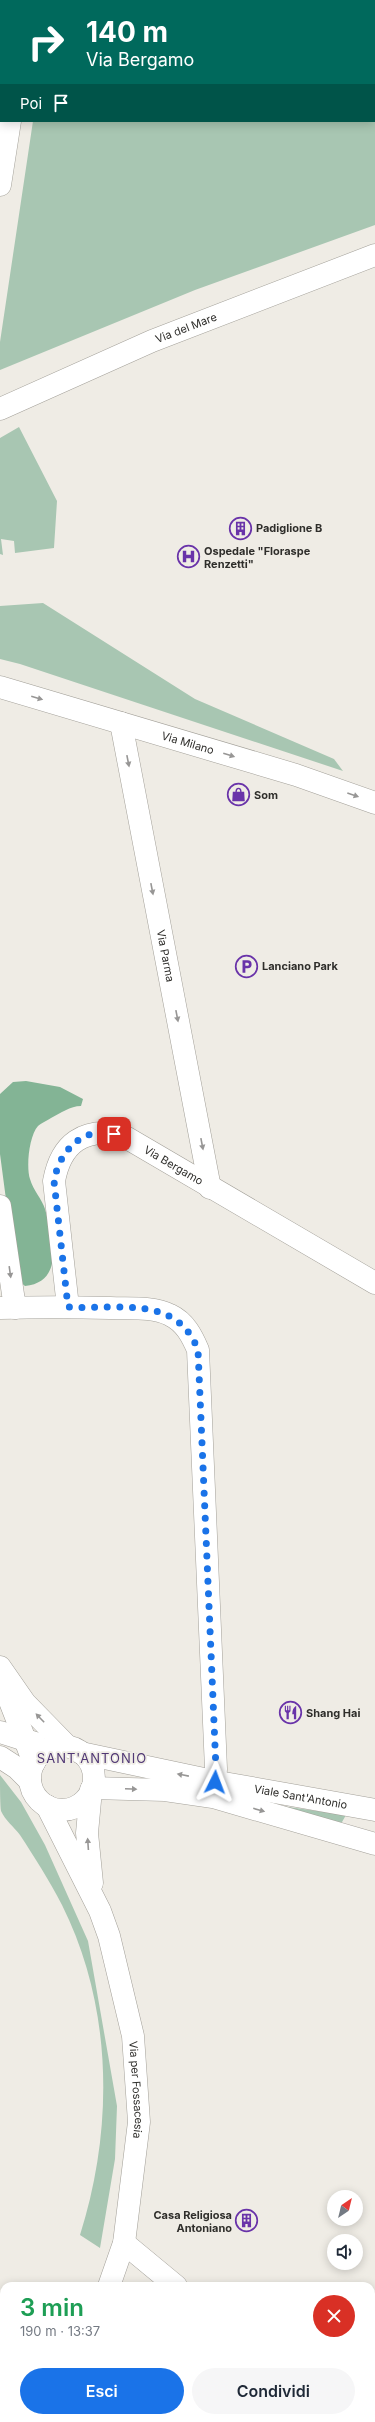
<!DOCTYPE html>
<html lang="it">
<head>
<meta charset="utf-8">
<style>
	:root { --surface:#fff; --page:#f6f6f7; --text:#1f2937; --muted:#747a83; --accent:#1a73e8 }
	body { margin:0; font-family:Inter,sans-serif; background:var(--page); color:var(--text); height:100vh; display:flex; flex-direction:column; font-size:15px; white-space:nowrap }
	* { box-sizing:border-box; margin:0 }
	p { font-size:13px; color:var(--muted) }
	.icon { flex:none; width:22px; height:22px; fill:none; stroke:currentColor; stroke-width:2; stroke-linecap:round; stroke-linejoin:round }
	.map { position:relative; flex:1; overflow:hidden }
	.sheet { position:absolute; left:0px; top:2282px; width:375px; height:140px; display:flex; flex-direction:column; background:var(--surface); border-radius:12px 12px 0 0; box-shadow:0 2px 10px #0003 }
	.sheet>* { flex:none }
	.hud { position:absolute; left:0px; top:0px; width:375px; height:122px; box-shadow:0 2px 10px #0003; background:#00695c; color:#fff; overflow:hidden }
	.needle { width:26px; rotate:35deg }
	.fabs { position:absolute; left:327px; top:2190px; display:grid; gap:8px }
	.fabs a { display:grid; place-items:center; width:36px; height:36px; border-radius:50%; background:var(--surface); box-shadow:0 2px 10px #0003; font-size:20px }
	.pin { position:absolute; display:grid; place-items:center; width:34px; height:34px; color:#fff; margin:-17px; border-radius:8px; box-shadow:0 2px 6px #0006 }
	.me { position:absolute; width:44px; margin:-22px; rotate:3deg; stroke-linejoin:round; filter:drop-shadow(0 0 3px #0008) }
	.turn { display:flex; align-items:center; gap:14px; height:84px; padding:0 20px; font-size:18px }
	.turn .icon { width:52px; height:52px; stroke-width:2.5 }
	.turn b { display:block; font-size:28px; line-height:34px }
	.then { display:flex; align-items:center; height:38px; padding:0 20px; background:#0003; gap:8px; font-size:15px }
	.round { display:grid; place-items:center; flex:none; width:42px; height:42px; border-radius:21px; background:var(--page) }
	.head { display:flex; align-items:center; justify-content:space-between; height:68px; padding:0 20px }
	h1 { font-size:24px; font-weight:600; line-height:30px; color:#1e9e55 }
	.cta { display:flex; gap:8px; margin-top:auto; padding:8px 20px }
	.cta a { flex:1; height:46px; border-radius:24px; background:var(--accent); color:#fff; font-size:16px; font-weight:600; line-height:46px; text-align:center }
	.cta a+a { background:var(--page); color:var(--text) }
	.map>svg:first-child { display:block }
	.green { fill:#a8c6b2 }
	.forest { fill:#83b495 }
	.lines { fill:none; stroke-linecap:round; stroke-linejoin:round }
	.minor-casing { stroke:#a3a099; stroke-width:23 }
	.minor { stroke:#fff; stroke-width:22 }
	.oneway { fill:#979695 }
	.route { stroke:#1a73e8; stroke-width:7; stroke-dasharray:0 12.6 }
	.labels { text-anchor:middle; stroke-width:3.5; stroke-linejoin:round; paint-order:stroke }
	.street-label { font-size:11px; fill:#2f2e2b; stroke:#efece5 }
	.poi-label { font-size:11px; font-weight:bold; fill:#2f2e2b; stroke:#efece5; text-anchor:start }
	.quarter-label { font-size:13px; letter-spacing:1px; fill:#513975; stroke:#efece5 }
</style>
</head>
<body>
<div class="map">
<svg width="375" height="2422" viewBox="0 0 375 2422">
	<rect width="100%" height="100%" fill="#efece5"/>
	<path class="green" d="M52 0H375V225L195 290 0 370V342L33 121H374V1Z
		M19 427 57 501 54 548 15 553 14 541 1 539 3 555 0 554V438Z
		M43 603 195 699 334 759 343 771 20 664 0 659V606Z
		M0 1775 21 1802 45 1845 88 1941 117 2106 115 2159 100 2248 80 2235C114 2128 113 2007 62 1905 49 1880 35 1858 20 1835 14 1827 5 1820 1 1811 0 1805 0 1783 0 1775Z
		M260 1803 346 1815 338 1829Z"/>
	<path class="forest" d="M26 1081 60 1087 83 1099 81 1106C70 1106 61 1113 51 1118 47 1121 41 1123 38 1126 29 1136 26 1167 30 1179 33 1190 42 1199 45 1209 53 1237 65 1282 25 1286L19 1281 12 1245 0 1154V1094L13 1082Z"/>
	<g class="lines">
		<defs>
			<g id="minor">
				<path d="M29 1V0"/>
				<path d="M0 185 10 121"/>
				<path id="s1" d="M0 409 152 341 375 255"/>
				<path id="s2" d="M0 687 296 775 375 803"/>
				<path id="s3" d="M121 723 210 1188"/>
				<path d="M0 1206 15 1308"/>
				<path id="s4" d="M68 1307 54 1181C61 1143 84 1127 122 1135L375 1283"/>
				<path d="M0 1308C37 1307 73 1307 110 1308 130 1309 152 1306 170 1315 185 1322 192 1336 198 1350L216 1769 215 1782"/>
				<path d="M0 1667 25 1703 67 1746"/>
				<path d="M4 1686 34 1763"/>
				<path d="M0 1732 35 1743"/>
				<circle cx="62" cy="1778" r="32"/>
				<path id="s5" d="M81 1753 218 1782 375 1810"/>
				<path d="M0 1757 17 1768 30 1781"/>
				<path d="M92 1788 165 1790 213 1797 375 1844"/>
				<path d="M91 1790 87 1833 92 1883"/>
				<path id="s6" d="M47 1806 100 1911 109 1936 133 2036 139 2122 124 2243 109 2286"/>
				<path d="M124 2243 176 2286"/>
				<path d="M60 2422 62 2418"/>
				<path d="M216 2422 217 2418"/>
				<path d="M325 2422 327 2418"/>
			</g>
		</defs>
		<use href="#minor" class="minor-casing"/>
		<use href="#minor" class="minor"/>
	</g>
	<defs><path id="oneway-solid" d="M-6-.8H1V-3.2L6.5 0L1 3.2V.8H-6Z"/></defs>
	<g class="oneway">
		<use href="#oneway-solid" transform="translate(37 698) rotate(16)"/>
		<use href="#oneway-solid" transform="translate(229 755) rotate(17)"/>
		<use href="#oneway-solid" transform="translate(128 761) rotate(79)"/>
		<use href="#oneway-solid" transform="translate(353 795) rotate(19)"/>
		<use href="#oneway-solid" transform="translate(152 889) rotate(79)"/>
		<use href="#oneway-solid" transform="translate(177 1016) rotate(79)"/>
		<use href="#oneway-solid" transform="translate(202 1144) rotate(79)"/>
		<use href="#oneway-solid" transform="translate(10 1272) rotate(82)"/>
		<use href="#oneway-solid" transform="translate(40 1718) rotate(-134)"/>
		<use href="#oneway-solid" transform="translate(183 1775) rotate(-169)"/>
		<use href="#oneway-solid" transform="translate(131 1789) rotate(2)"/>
		<use href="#oneway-solid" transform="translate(259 1810) rotate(16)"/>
		<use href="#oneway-solid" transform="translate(88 1844) rotate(-94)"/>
	</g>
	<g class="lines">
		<path class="route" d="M114 1134C82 1126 59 1152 54 1181L68 1307C117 1310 177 1294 198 1350L216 1769 215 1782"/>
	</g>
	<defs>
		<symbol id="building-ring" viewBox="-11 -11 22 22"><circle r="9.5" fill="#efece5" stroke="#6933a9" stroke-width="1.5"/><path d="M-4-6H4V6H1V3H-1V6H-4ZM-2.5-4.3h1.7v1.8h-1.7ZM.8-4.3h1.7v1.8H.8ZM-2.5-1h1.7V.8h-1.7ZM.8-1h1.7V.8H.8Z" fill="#6933a9"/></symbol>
		<symbol id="hospital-ring" viewBox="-11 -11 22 22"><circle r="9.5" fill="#efece5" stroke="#6933a9" stroke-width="1.5"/><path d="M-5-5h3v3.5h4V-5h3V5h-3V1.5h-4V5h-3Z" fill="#6933a9"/></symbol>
		<symbol id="shop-ring" viewBox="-11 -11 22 22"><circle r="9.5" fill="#efece5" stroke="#6933a9" stroke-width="1.5"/><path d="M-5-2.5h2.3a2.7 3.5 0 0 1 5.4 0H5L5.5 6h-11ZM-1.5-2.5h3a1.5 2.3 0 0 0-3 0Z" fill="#6933a9"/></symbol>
		<symbol id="parking-ring" viewBox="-11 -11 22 22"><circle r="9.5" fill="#efece5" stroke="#6933a9" stroke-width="1.5"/><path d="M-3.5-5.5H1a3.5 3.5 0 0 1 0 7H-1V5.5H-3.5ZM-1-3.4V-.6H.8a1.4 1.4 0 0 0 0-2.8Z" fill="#6933a9"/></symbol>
		<symbol id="restaurant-ring" viewBox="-11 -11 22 22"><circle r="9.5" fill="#efece5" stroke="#6933a9" stroke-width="1.5"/><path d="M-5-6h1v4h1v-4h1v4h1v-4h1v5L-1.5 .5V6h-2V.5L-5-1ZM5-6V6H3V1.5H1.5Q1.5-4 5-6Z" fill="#6933a9"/></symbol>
	</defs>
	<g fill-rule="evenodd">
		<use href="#building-ring" x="228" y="516" width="25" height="25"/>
		<use href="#hospital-ring" x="176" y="544" width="25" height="25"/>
		<use href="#shop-ring" x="226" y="782" width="25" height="25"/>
		<use href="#parking-ring" x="234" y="954" width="25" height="25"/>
		<use href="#restaurant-ring" x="278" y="1700" width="25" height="25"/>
		<use href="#building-ring" x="234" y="2208" width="25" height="25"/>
	</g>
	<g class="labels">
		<g class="street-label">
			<text dy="4" stroke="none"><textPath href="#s1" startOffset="203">Via del Mare</textPath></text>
			<text dy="4" stroke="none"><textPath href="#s2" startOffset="196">Via Milano</textPath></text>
			<text dy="4" stroke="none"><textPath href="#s3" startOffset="237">Via Parma</textPath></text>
			<text dy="4" stroke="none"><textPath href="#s4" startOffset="281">Via Bergamo</textPath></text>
			<text dy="4" stroke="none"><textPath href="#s5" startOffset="224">Viale Sant'Antonio</textPath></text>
			<text dy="4" stroke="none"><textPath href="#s6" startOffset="301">Via per Fossacesia</textPath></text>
		</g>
		<g class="poi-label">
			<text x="256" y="532">Padiglione B</text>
			<text x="204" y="555">Ospedale "Floraspe<tspan x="204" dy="13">Renzetti"</tspan></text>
			<text x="254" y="799">Som</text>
			<text x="262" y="970">Lanciano Park</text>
			<text x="306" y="1717">Shang Hai</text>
			<text x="232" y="2219" text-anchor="end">Casa Religiosa<tspan x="232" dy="13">Antoniano</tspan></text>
		</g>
		<g class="quarter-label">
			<text x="92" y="1763">SANT'ANTONIO</text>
		</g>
	</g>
</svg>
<div class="fabs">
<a><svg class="needle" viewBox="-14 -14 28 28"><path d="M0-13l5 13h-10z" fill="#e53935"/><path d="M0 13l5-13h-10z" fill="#747a83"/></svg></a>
<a><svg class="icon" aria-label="sound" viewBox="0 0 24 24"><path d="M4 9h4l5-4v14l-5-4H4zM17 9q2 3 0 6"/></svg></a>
</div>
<div class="pin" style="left:114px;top:1134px;background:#d93025"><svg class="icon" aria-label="arrive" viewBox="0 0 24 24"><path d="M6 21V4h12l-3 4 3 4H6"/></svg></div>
<svg class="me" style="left:215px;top:1782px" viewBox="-20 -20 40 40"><path d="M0-17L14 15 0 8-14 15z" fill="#1a73e8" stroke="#fff" stroke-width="4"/></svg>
<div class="hud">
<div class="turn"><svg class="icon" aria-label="right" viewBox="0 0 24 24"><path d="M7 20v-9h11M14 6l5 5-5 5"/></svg><div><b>140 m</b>Via Bergamo</div></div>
<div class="then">Poi<svg class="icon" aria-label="arrive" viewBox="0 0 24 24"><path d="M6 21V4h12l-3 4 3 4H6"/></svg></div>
</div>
<section class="sheet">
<div class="head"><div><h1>3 min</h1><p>190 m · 13:37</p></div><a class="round" style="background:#d93025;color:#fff"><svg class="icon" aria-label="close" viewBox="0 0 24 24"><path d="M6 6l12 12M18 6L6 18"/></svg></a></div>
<div class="cta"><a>Esci</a><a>Condividi</a></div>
</section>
</div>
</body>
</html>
